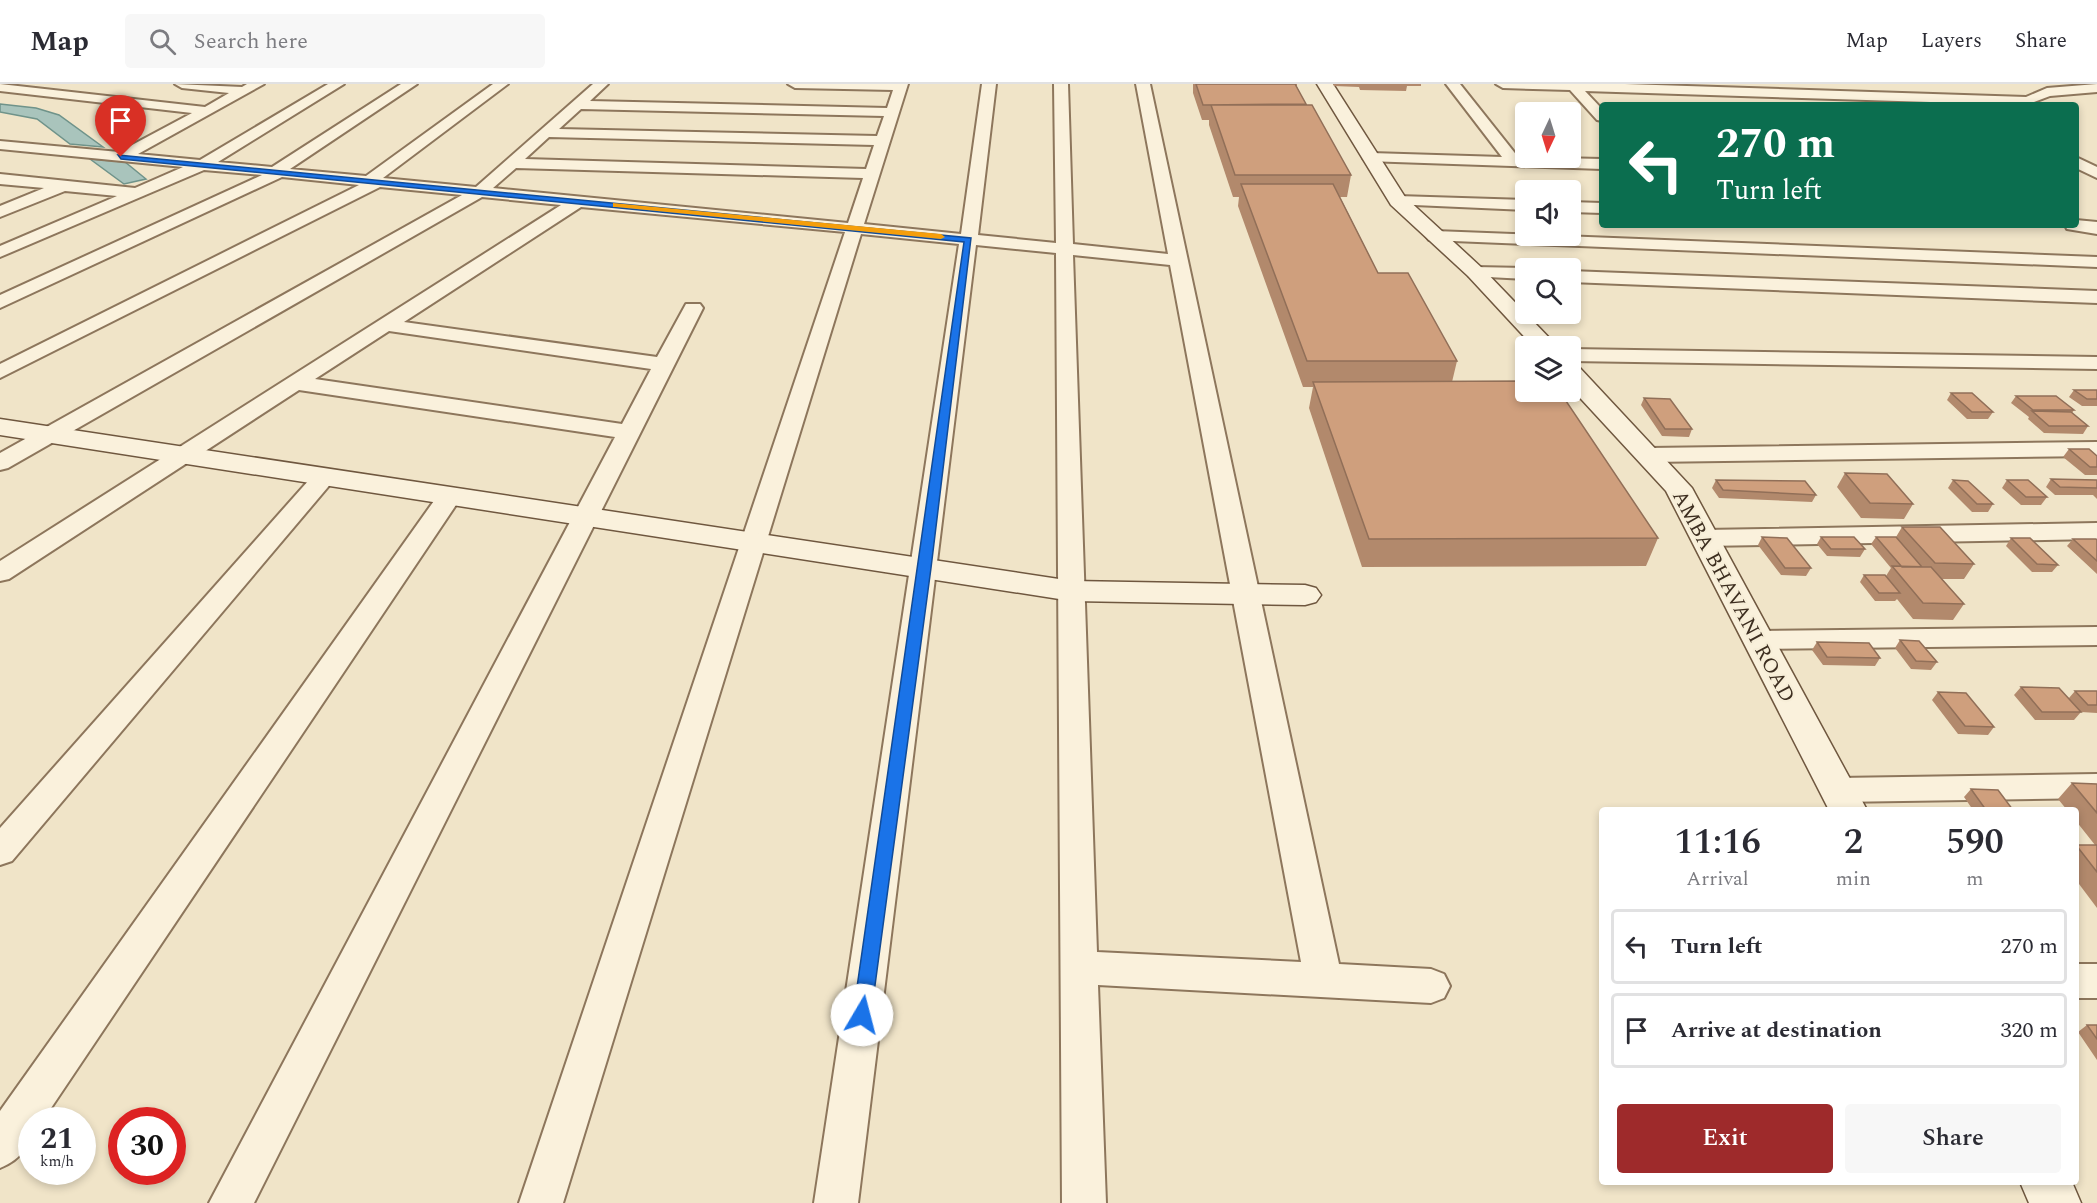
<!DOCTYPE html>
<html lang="en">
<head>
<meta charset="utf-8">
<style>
	:root { --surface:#fff; --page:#f7f7f7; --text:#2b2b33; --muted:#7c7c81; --line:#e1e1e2; --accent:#9e2a2b }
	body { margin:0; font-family:Spectral,serif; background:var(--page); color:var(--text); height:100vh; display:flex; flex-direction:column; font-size:22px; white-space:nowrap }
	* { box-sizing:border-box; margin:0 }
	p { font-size:20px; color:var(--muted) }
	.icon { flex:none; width:33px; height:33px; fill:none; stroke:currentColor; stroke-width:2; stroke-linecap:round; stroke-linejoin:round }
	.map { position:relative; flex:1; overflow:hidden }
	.drawer { position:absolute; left:1599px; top:723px; width:480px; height:378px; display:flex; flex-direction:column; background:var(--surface); border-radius:6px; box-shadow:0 3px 9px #0003 }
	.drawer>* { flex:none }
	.top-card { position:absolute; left:1599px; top:18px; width:480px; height:126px; border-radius:6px; box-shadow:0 3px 9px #0003; background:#0b6e4f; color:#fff; overflow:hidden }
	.needle { width:39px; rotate:184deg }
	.tools { position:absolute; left:1515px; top:18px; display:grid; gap:12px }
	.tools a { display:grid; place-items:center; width:66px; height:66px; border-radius:6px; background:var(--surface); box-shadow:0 3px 9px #0003; font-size:30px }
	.speed { position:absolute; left:18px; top:1023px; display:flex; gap:12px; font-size:30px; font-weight:700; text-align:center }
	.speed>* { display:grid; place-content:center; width:78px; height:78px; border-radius:50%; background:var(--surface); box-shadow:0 3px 9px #0003; line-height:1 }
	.speed small { font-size:15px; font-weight:400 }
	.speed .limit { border:9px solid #d22; background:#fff; color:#111 }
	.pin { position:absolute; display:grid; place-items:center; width:51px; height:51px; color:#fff; margin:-62px -26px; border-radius:50% 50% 50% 0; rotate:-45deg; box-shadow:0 0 6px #0007 }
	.pin .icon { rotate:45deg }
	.me { position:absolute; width:66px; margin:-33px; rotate:8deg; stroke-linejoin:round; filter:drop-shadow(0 0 4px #0008) }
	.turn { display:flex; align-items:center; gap:21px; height:126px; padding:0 18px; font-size:27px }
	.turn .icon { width:78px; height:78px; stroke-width:2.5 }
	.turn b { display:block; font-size:42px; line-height:51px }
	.eta { display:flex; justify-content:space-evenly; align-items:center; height:102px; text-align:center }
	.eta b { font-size:36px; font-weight:600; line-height:42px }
	.action { display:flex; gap:12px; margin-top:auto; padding:12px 18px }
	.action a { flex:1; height:69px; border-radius:6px; background:var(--accent); color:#fff; font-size:24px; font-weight:600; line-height:69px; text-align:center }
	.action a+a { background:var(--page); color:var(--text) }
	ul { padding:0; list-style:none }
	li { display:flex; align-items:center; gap:18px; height:75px; margin:0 12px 9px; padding:0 6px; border:3px solid var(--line); border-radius:6px }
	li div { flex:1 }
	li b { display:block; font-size:22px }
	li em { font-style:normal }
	header { display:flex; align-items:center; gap:36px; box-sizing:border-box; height:84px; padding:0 30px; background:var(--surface); border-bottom:2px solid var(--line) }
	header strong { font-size:28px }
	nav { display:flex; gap:33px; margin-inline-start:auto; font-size:21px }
	.search { width:420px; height:54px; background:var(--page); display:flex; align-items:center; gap:15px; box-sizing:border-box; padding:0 21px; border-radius:6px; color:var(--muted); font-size:22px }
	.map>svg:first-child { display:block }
	.water { fill:#a9c4bc; stroke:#6f938a; stroke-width:1.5 }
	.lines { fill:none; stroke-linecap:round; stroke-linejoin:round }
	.street-casing { stroke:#8d765c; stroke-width:4 }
	.secondary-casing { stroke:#6f573f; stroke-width:3 }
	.street { fill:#faf1dc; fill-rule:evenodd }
	.secondary { fill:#faf1dc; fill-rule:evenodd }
	.wall { fill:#b2896c }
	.building { fill:#cf9f7d; stroke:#916f58; stroke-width:1.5 }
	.route { fill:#1a73e8; stroke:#114b97; stroke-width:1.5 }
	.slow { fill:#f59e0b }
	.labels { text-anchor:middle; stroke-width:4.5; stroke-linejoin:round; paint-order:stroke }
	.street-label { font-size:21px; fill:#3d2e20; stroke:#f7eed8 }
</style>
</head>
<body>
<header>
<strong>Map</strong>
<div class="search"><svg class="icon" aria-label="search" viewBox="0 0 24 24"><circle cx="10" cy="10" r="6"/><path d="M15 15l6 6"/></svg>Search here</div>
<nav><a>Map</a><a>Layers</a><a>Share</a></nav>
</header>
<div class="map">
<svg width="2097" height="1119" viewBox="0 0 2097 1119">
	<rect width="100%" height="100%" fill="#f0e4c8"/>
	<path class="water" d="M0 20 36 24 59 31 103 63 70 60 37 35 0 28Z
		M90 75 125 78 146 95 124 100Z"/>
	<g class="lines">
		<defs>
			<path id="street" d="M0 0 205 23 229 9 182 4 175 0 242 3 247 0H264L138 70 200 76 328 0H344L218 78 272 83 401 0H417L290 85 366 92 493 0H508L383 94 476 103 593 0H608L590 17 887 24 893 6 795 4 788 0H908L864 140 961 150 982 0H996L978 151 1056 159 1054 0H1068L1073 160 1168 170 1136 0H1150L1339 880 1431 885 1444 890 1450 902 1444 914 1431 919 1098 901 1106 1119H1062L1056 169 976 161 858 1119H814L959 160 861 150 563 1119H519L845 148 581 123 404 238 657 273 686 220H700L703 224 254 1119H209L615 353 299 306 9 495 0 497V477L561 121 482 113 8 384 0 386V369L462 111 380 103 0 294V280L359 101 282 93 0 224V211L262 91 204 86 0 173V162L117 112 65 107 0 133V122L44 104 0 100V90L135 104 183 83 0 65V57L119 68 192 29 0 7ZM581 25 884 32 877 52 559 45ZM549 53 874 61 866 85 525 75ZM516 84 863 94 848 139 493 104ZM1073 171 1170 181 1301 878 1097 868ZM389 247 651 285 622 340 315 295Z
				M1446 0H1460L1518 73 1602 75V85L1366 77 1363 74 1371 69 1502 73Z
				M1496 0H1625L2026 13 2047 4 2097 0V8L2050 12 2026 21 1585 7 1602 25V37L1597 36 1570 6 1503 4Z
				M2076 73 2097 83V94L2076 84Z
				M1398 112 1526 116V126L1392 120 1390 117Z
				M1570 118 1602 119V129L1570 128Z
				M2076 136 2097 138V150L2067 145 2065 141H2076Z
				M1435 147 2097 173V183L1429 156 1426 152 1429 148Z
				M1475 183 1526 184V195L1469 192 1466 188 1469 184Z
				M1570 187 2097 207V219L1570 198Z
				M1570 265 2097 273V285L1570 277Z
				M2097 358V372L1649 378 1641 376 1637 371 1641 366 1649 364Z
				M325 385 333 387 337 392 333 397 12 777 0 781V744L317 387Z
				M450 405 459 407 462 412 43 1036H32C32 1060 22 1075 0 1084V1027L441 407Z
				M2097 439V455L1704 462 1695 459 1691 454 1695 449 1704 446Z
				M2097 543V561L1758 565 1748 563 1744 556 1748 549 1758 547Z
				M2097 690V714L1838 718 1826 715 1822 706 1826 697 1838 694Z
				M2076 880H2097V914H2076Z"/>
			<path id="secondary" d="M1317 0H1333L1405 113 1482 184 1557 262H1533L1468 192 1391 121Z
				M1570 281 1579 283 1692 404 1867 726H1829L1666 407 1570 303Z
				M0 335 1072 497 1305 501 1316 504 1321 511 1316 518 1305 521 1072 517 0 351Z
				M2020 1098H2072L2081 1119H2029Z"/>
		</defs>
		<use href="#street" class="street-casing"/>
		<use href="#secondary" class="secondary-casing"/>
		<use href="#street" class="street"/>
		<use href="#secondary" class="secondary"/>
	</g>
	<path class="wall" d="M1193 0H1297V3L1306 21 1351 91 1347 113H1340L1378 189 1457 277 1452 298 1658 454 1646 482 1362 483 1309 324 1313 303H1303L1238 122 1239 113H1233L1209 41V36H1202L1193 9Z
		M1333 0H1421V2H1407L1406 7 1360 6 1359 3 1334 2Z
		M2074 306H2097V322H2082L2069 313Z
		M1951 309 1993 328 1988 335H1967L1947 316Z
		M2016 312 2074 326 2072 329 2088 342 2083 350 2044 349 2028 335 2029 333 2011 319Z
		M1644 314 1692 345 1689 353 1662 352 1641 321Z
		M2069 365 2097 372V391H2085L2063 373Z
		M1845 389 1913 420 1904 435 1861 434 1837 403Z
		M2051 395 2097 396V415L2093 411H2055L2046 403Z
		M1716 396 1816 411 1812 418 1719 414 1712 404Z
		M1953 396 1993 420 1988 428H1972L1948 404Z
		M2007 396 2047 413 2041 421H2021L2002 404Z
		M1902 443 1974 480 1964 495H1942L1964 520 1953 536 1913 535 1897 515 1895 517H1875L1860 498 1864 491 1886 492 1891 484 1871 460 1876 453H1896Z
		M1762 453 1811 484 1806 492 1781 491 1758 461Z
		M1821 453 1865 465 1860 473 1827 472 1817 460Z
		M2011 454 2058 481 2052 488H2032L2006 462Z
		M2073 455 2097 456V490L2067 462Z
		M1900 556 1937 578 1931 586 1911 585 1895 564Z
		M1817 558 1880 574 1875 582 1823 581 1812 566Z
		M2021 603 2069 614 2075 607H2097V629L2081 628 2074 636H2035L2014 611Z
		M1938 608 1994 643 1988 651 1958 650 1932 616Z
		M2072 699 2097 700V824L2076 796V761H2095L2076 737V726H2067L2058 715Z
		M1971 705 2013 726H1973L1964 713Z
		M2087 941H2097V976L2078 948Z"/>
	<path class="building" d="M1196 0H1295L1306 20 1203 21Z
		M1211 21H1312L1351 91H1235Z
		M1241 100H1333L1378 189H1408L1457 277H1307Z
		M1526 297V308H1560L1658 454 1369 455 1313 298Z
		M2074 306H2097V315H2087Z
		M1951 309H1972L1993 328H1972Z
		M2016 312H2056L2074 326H2033Z
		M1644 314 1670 315 1692 345H1665Z
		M2032 327 2071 328 2088 342H2049Z
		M2069 365H2089L2097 372V383H2090Z
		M1845 389 1887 390 1913 420 1870 419Z
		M2051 395 2097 396V404L2060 403Z
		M1716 396 1805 397 1816 411 1723 406Z
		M1953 396 1968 397 1993 420H1977Z
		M2007 396H2028L2047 413H2026Z
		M1902 443H1940L1974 480 1935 479Z
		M1762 453 1787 454 1811 484H1785Z
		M1821 453H1854L1865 465H1831Z
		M1876 453H1896L1922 483H1902Z
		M2011 454H2030L2058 481 2037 480Z
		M2073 455H2096L2097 456V477Z
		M1892 482 1931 483 1964 520 1923 519Z
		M1864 491H1885L1900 509H1879Z
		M1900 556 1919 557 1937 578 1916 577Z
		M1817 558 1869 559 1880 574 1827 573Z
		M2021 603 2059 604 2081 628H2042Z
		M2075 607H2097V621H2088Z
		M1938 608 1966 609 1994 643 1965 642Z
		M2072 699 2097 700V729Z
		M1971 705 1998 706 2013 726H1986Z
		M2076 761H2097V788Z
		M2087 941H2097V955Z"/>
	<path class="route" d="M118 71 971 154 931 484 871 931 869 937 862 939 855 937 853 931 964 158 121 75Z"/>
	<path class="slow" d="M613 119 941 150 945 153 941 155 616 123H613Z"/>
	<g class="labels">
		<g class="street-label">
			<text transform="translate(1734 512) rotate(62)" y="7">AMBA BHAVANI ROAD</text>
		</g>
	</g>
</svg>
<div class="tools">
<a><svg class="needle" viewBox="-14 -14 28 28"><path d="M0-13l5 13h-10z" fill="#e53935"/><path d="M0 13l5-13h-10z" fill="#7c7c81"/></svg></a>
<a><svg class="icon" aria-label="sound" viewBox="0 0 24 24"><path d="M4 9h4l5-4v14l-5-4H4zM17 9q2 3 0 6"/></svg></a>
<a><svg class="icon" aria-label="search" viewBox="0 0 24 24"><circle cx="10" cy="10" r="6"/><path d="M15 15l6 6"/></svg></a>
<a><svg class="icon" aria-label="layers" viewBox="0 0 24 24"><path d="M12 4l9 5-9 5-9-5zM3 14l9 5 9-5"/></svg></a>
</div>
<div class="speed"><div>21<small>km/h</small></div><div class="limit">30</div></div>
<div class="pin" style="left:121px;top:73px;background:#d93025"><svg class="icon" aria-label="arrive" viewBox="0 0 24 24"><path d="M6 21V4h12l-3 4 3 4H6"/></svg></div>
<svg class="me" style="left:862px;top:931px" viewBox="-20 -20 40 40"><circle r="19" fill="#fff"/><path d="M0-13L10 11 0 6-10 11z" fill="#1a73e8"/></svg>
<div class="top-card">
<div class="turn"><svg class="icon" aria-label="left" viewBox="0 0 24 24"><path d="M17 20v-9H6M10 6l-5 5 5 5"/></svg><div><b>270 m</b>Turn left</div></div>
</div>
<section class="drawer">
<div class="eta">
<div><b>11:16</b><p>Arrival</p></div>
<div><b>2</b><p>min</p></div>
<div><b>590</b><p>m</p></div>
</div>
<ul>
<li><svg class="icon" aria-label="left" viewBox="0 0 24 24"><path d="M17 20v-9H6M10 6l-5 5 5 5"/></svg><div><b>Turn left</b></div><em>270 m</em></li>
<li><svg class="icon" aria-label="arrive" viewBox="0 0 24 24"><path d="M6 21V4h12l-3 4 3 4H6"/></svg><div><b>Arrive at destination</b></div><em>320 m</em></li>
</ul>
<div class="action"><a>Exit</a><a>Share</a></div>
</section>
</div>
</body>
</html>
